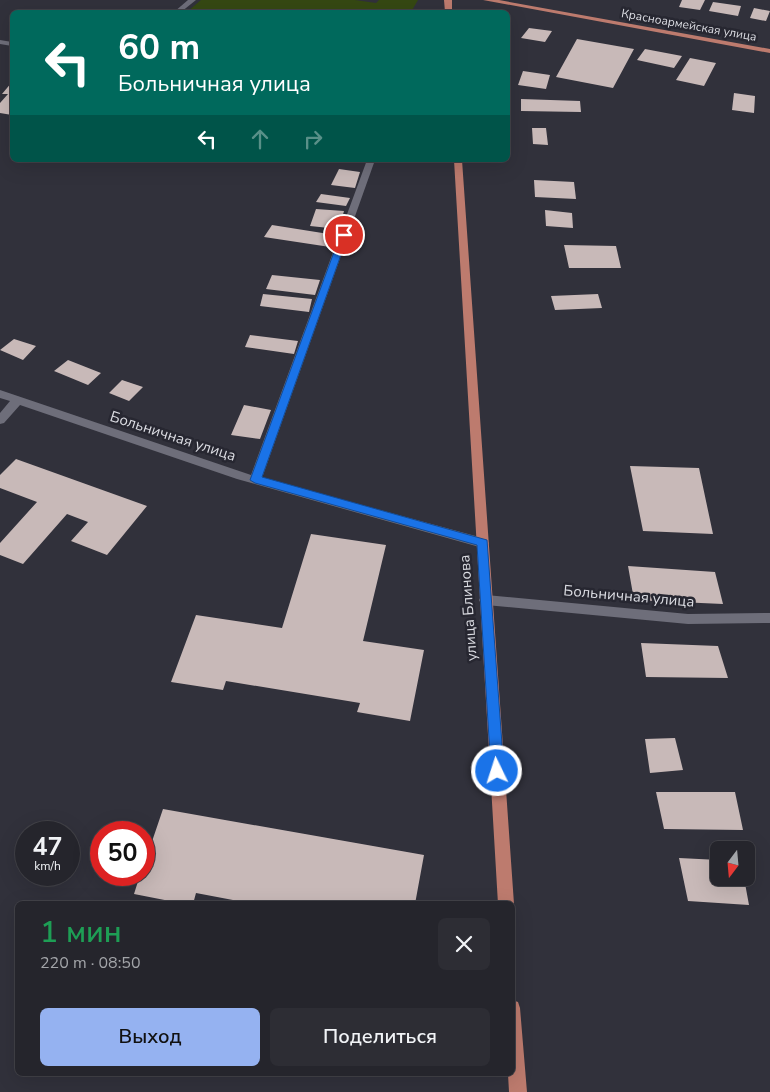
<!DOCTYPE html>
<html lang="ru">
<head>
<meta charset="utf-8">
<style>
	:root { --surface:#25252c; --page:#2d2d34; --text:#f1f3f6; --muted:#a3a5a9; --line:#424248; --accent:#95b2f1 }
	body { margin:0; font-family:"Nunito Sans",sans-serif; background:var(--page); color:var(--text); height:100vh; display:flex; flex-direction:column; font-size:19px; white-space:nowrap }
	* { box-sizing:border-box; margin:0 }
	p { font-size:16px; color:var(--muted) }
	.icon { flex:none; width:28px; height:28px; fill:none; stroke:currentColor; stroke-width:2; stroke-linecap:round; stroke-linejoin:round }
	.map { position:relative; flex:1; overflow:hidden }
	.sheet { position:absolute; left:15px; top:901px; width:500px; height:175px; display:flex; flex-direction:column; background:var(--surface); border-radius:8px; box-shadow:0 5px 20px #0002,0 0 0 1px var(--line) }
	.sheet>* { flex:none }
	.hud { position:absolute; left:10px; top:10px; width:500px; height:152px; border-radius:8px; box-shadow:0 5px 20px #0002,0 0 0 1px var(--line); background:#00695c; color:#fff; overflow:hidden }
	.needle { width:32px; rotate:196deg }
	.tools { position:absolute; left:710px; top:841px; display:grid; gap:10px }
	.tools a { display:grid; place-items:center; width:45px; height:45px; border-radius:8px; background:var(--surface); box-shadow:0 5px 20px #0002,0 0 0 1px var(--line); font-size:25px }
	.speed { position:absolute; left:15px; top:821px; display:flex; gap:10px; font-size:25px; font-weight:700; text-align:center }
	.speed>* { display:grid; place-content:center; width:65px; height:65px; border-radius:50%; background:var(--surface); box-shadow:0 5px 20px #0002,0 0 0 1px var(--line); line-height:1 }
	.speed small { font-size:12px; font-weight:400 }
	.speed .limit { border:8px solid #d22; background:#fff; color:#111 }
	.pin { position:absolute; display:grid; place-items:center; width:42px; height:42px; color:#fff; margin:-21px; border:2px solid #fff; border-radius:50%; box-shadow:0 1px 5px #0007 }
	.me { position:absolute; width:55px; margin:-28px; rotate:356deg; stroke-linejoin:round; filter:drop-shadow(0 0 4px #0008) }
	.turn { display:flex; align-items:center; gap:18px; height:105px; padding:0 25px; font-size:22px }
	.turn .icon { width:65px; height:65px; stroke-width:2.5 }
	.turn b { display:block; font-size:35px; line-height:42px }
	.lanes { display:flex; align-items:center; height:48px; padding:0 25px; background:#0003; justify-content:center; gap:25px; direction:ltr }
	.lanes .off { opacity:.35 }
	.round { display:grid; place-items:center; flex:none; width:52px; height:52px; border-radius:8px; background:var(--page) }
	.summary { display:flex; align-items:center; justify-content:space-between; height:85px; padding:0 25px }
	h1 { font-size:30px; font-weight:600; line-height:38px; color:#1e9e55 }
	.cta { display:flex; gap:10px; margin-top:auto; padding:10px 25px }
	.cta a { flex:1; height:58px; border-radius:8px; background:var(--accent); color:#111; font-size:20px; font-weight:600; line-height:58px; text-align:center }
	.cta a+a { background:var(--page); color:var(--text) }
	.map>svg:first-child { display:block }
	.green { fill:#354813 }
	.building { fill:#c8b9b8 }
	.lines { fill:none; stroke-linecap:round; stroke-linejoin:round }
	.minor { fill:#6e6e7a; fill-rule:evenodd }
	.major { fill:#bd7b6e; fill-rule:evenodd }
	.route { fill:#1a73e8; stroke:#114b97 }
	.labels { text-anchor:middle; stroke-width:5; stroke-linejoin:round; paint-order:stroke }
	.far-street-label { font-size:12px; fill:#dbdce2; stroke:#272731 }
	.street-label { font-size:15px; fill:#dbdce2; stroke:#272731 }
</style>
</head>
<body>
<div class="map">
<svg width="770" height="1092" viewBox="0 0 770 1092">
	<rect width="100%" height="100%" fill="#31313b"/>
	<path class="green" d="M201 0H355L376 3 379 0H418L411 12H187Z"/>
	<path class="building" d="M682 0H705L700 10 679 7Z
		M713 2 741 6 738 16 709 11Z
		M754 8 770 11 766 21 750 18Z
		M529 28 552 31 545 42 521 38Z
		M577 39 634 49 613 88 556 77Z
		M645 49 682 56 674 68 637 60Z
		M690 58 716 63 704 86 676 80Z
		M523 71 550 75 546 89 518 85Z
		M12 82V115L0 113V103L8 94H2Z
		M734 93 755 96 754 113 732 110Z
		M521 99 580 101 581 112 521 111Z
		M532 128H546L548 145 533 144Z
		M339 169 360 172 355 188 331 185Z
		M534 180 574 182 576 199 535 197Z
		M321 194 350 198 346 206 316 202Z
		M316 209 344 211 339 229 310 226Z
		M545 210 572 213 573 228 546 226Z
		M272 225 335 235 330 247 264 237Z
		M564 245 616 246 621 268H569Z
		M272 275 320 280 315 295 266 289Z
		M263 294 312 299 309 312 260 306Z
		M598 294 602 308 555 310 551 296Z
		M250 335 298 341 294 354 245 347Z
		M14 339 36 346 23 360 0 350Z
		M68 360 101 373 88 385 54 371Z
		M122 380 143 387 129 401 109 393Z
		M244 405 271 410 260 439 231 435Z
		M16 459 147 506 107 555 71 541 88 522 67 514 23 564 0 555V543L37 502 0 488V475Z
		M630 466 699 468 713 534 643 531Z
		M311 534 386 545 363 641 424 650 410 721 357 712 360 703 226 681 223 690 171 682 196 615 282 628Z
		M628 566 715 572 723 604 634 600Z
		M641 643 718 646 728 678 646 677Z
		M675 738 683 770 650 773 645 739Z
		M656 792H735L743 830 664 829Z
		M163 809 424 855 415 904H254L196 893 193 904H185L134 894 140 875H144V865Z
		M679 858 719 860V878H744L749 905 688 901Z"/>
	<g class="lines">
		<path class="minor" d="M188 0H196L181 12H174Z
			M0 40 12 42V46L0 44Z
			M367 160H375L262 478 483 538 489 543 487 546 483 548 237 479 20 405 4 423 0 424V413L10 401 0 398V390L251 475Z
			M486 595 688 614 770 613V623L688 624 486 605 481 604 479 600 481 596Z"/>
		<path class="major" d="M444 0H452V12H445Z
			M483 0H499L770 49V53Z
			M454 160H462L514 904 512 907V904H498Z
			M512 1000 518 1002 520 1008 527 1092H509L508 1074H512Z"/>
	</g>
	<path class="route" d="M341 233 348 235 262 477 487 540 504 771 502 775 497 777 493 775 491 771 477 545 255 483 250 480Z"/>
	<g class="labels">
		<g class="far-street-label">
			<text transform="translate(689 25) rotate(10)" y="4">Красноармейская улица</text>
		</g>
		<g class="street-label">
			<text transform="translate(173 436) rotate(18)" y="5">Больничная улица</text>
			<text transform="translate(629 596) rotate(5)" y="5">Больничная улица</text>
			<text transform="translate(468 608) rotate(-94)" y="5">улица Блинова</text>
		</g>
	</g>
</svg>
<div class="tools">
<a><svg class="needle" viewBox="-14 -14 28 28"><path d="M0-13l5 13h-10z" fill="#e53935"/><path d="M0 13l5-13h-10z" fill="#a3a5a9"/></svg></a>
</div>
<div class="speed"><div>47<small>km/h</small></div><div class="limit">50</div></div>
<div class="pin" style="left:344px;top:235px;background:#d93025"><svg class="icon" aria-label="arrive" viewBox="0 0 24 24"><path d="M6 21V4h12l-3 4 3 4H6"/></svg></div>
<svg class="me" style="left:497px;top:771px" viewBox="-20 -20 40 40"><circle r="17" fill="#1a73e8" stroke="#fff" stroke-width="3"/><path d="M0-11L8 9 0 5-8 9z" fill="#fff"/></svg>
<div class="hud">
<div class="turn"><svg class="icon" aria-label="left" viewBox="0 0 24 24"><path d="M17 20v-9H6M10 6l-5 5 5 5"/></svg><div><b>60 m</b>Больничная улица</div></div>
<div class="lanes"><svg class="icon" aria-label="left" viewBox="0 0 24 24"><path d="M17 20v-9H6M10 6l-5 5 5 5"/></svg><svg class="icon off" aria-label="ahead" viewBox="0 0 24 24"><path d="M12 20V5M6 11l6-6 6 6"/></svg><svg class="icon off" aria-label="right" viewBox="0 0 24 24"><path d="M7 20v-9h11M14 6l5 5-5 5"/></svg></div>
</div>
<section class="sheet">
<div class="summary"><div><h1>1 мин</h1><p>220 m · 08:50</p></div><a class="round"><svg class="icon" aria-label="close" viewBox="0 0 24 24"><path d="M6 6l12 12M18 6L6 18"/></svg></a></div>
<div class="cta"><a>Выход</a><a>Поделиться</a></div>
</section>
</div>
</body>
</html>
